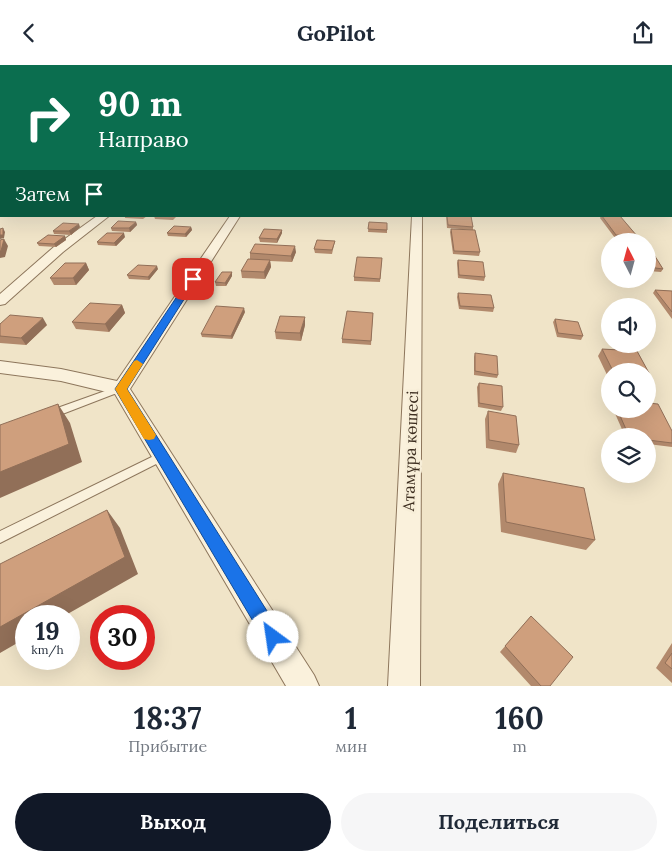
<!DOCTYPE html>
<html lang="ru">
<head>
<meta charset="utf-8">
<style>
	:root { --surface:#fff; --page:#f6f6f7; --text:#1f2937; --muted:#747a83; --accent:#111827 }
	body { margin:0; font-family:Lora,serif; background:var(--page); color:var(--text); height:100vh; display:flex; flex-direction:column; font-size:19px; white-space:nowrap }
	* { box-sizing:border-box; margin:0 }
	p { font-size:16px; color:var(--muted) }
	.icon { flex:none; width:28px; height:28px; fill:none; stroke:currentColor; stroke-width:2; stroke-linecap:round; stroke-linejoin:round }
	.map { position:relative; height:621px; overflow:hidden }
	.details { display:flex; flex-direction:column; background:var(--surface); flex:1 }
	.details>* { flex:none }
	.guide { position:absolute; left:0px; top:0px; width:672px; height:152px; box-shadow:0 5px 20px #0002; background:#0b6e4f; color:#fff; overflow:hidden }
	.needle { width:32px; rotate:354deg }
	.buttons { position:absolute; left:601px; top:168px; display:grid; gap:10px }
	.buttons a { display:grid; place-items:center; width:55px; height:55px; border-radius:50%; background:var(--surface); box-shadow:0 5px 20px #0002; font-size:25px }
	.speed { position:absolute; left:15px; top:540px; display:flex; gap:10px; font-size:25px; font-weight:700; text-align:center }
	.speed>* { display:grid; place-content:center; width:65px; height:65px; border-radius:50%; background:var(--surface); box-shadow:0 5px 20px #0002; line-height:1 }
	.speed small { font-size:12px; font-weight:400 }
	.speed .limit { border:8px solid #d22; background:#fff; color:#111 }
	.pin { position:absolute; display:grid; place-items:center; width:42px; height:42px; color:#fff; margin:-21px; border-radius:10px; box-shadow:0 2px 8px #0006 }
	.me { position:absolute; width:55px; margin:-28px; rotate:329deg; stroke-linejoin:round; filter:drop-shadow(0 0 4px #0008) }
	.turn { display:flex; align-items:center; gap:18px; height:105px; padding:0 15px; font-size:22px }
	.turn .icon { width:65px; height:65px; stroke-width:2.5 }
	.turn b { display:block; font-size:35px; line-height:42px }
	.then { display:flex; align-items:center; height:48px; padding:0 15px; background:#0003; gap:10px; font-size:19px }
	.eta { display:flex; justify-content:space-evenly; align-items:center; height:85px; text-align:center }
	.eta b { font-size:30px; font-weight:800; line-height:35px }
	.button { display:flex; gap:10px; margin-top:auto; padding:10px 15px }
	.button a { flex:1; height:58px; border-radius:30px; background:var(--accent); color:#fff; font-size:20px; font-weight:800; line-height:58px; text-align:center }
	.button a+a { background:var(--page); color:var(--text) }
	header { display:flex; justify-content:space-between; align-items:center; height:65px; padding:0 15px; background:var(--surface); font-size:22px; font-weight:800 }
	.map>svg:first-child { display:block }
	.lines { fill:none; stroke-linecap:round; stroke-linejoin:round }
	.lane-casing { stroke:#8d765c; stroke-width:2 }
	.street-casing { stroke:#8d765c; stroke-width:2 }
	.secondary-casing { stroke:#6f573f; stroke-width:3 }
	.lane { fill:#faf1dc; fill-rule:evenodd }
	.street { fill:#faf1dc; fill-rule:evenodd }
	.secondary { fill:#faf1dc; fill-rule:evenodd }
	.wall { fill:#b2896c }
	.shaded-wall { fill:#916f58 }
	.building { fill:#cf9f7d; stroke:#916f58 }
	.route { fill:#1a73e8; stroke:#114b97 }
	.slow { fill:#f59e0b }
	.labels { text-anchor:middle; stroke-width:5; stroke-linejoin:round; paint-order:stroke }
	.street-label { font-size:16px; fill:#3d2e20; stroke:#f7eed8 }
</style>
</head>
<body>
<header><svg class="icon" aria-label="back" viewBox="0 0 24 24"><path d="M15 5l-7 7 7 7"/></svg>GoPilot<svg class="icon" aria-label="share" viewBox="0 0 24 24"><path d="M12 15V3M7 8l5-5 5 5M5 13v7h14v-7"/></svg></header>
<div class="map">
<svg width="672" height="621" viewBox="0 0 672 621">
	<rect width="100%" height="100%" fill="#f0e4c8"/>
	<g class="lines">
		<defs>
			<path id="lane" d="M119 321 122 322 124 324 122 326 52 353 49 352 47 349 49 346Z
				M162 387 166 388 167 391 166 394 0 478V466Z"/>
			<path id="street" d="M97 151H109L63 187 5 239 0 240V229L55 181Z
				M230 151H240L130 324 314 610 319 621H286L115 329 61 316 0 308V296L61 304 117 316Z
				M412 151H422L420 621H388Z"/>
			<path id="secondary" d="M671 126H672V135H671Z"/>
		</defs>
		<use href="#lane" class="lane-casing"/>
		<use href="#street" class="street-casing"/>
		<use href="#secondary" class="secondary-casing"/>
		<use href="#lane" class="lane"/>
		<use href="#street" class="street"/>
		<use href="#secondary" class="secondary"/>
	</g>
	<path class="wall" d="M125 151H147L143 154 125 153Z
		M154 151H177L173 155 155 154Z
		M446 151H471L473 162V165L447 163Z
		M601 151H620L637 171 635 175 615 173 600 153Z
		M136 157 137 160 130 167 112 166 111 163Z
		M369 157 387 158V168L368 167Z
		M80 162 71 170 54 169 53 166Z
		M191 162 192 165 186 172 168 171 167 168Z
		M451 164 480 187 479 191 453 189 450 167Z
		M282 165V168L277 178 260 177 259 173Z
		M65 171 66 175 56 182 39 181 37 178Z
		M125 172 116 181 98 180 97 177Z
		M335 176 332 189 315 188 314 184Z
		M648 180 663 204 661 207 648 206Z
		M296 187 292 197 270 196 271 202 265 214 242 213 241 206 250 194V188Z
		M382 193 380 217 354 216V212Z
		M458 195 485 212 484 216 458 213 457 198Z
		M86 198 89 205 76 220H54L50 213Z
		M158 204 149 215 129 214 127 210Z
		M232 207V211L226 221H216L215 217Z
		M655 225 672 226V254L653 228Z
		M458 228 494 243 493 247 459 244 457 232Z
		M122 240 125 248 109 267 76 264 72 257Z
		M245 247 232 274 202 272 201 269Z
		M373 248 371 280 342 278V274Z
		M555 254 583 271 581 275 557 272 553 257Z
		M0 259 47 260 26 280 0 278Z
		M305 260 301 276 276 274 275 267Z
		M602 284 637 286 649 308 648 310V306H610V312H608L598 291Z
		M475 288 498 310 497 313 474 310V292Z
		M479 318 503 342 501 346 478 342 477 322Z
		M613 344H648L672 366V382L648 379V371H625Z
		M488 346 519 380 516 388 486 383 485 354Z
		M503 408 595 475 586 485 501 467 498 419Z
		M531 551 550 621H531L500 587Z
		M672 578V618L656 603Z"/>
	<path class="shaded-wall" d="M136 157 137 160 130 167 129 163Z
		M79 159 80 162 71 170 69 166Z
		M191 162 192 165 186 172 185 169Z
		M3 163 5 167 4 173 0 174V170Z
		M282 165V168L277 178V174Z
		M124 168 125 172 116 181 114 178Z
		M65 171 66 175 56 182 54 179Z
		M4 174 8 181 5 192 0 193V186Z
		M295 181 296 187 292 197 291 191Z
		M270 195 271 202 265 214 264 207Z
		M86 198 89 205 76 220 73 213Z
		M157 201 158 204 149 215 148 212Z
		M232 207V211L226 221 225 218Z
		M122 240 125 248 109 267 105 259Z
		M244 243 245 247 232 274 231 271Z
		M305 252V260L301 276 300 268Z
		M43 253 47 260 26 280 21 273Z
		M58 339 70 358 82 397 0 433V407Z
		M107 445 120 463 138 509 64 551H26V573L0 588V562Z"/>
	<path class="building" d="M0 137H1V143H0Z
		M447 151H471L473 162 448 160Z
		M602 151H620L637 171 616 170Z
		M118 156 136 157 129 163H111Z
		M369 157 387 158V165L368 164Z
		M63 158 79 159 69 166H53Z
		M174 161 191 162 185 169 167 168Z
		M3 163V170H0V164Z
		M264 164 282 165 277 174 259 173Z
		M451 164 475 165 480 187 454 186Z
		M107 168H124L114 178 97 177Z
		M48 170 65 171 54 179 37 178Z
		M4 174 1 186H0V175Z
		M317 175 335 176 332 185 314 184Z
		M255 179 295 181 291 191 250 188Z
		M648 180 663 204 648 202Z
		M357 192 382 193 380 214 354 212Z
		M248 194 270 195 264 207 241 206Z
		M458 195 483 197 485 212 459 210Z
		M65 198H86L73 213H50Z
		M138 200 157 201 148 212 127 210Z
		M222 207H232L225 218 215 217Z
		M655 225 672 226V247Z
		M458 228 491 230 494 243 460 241Z
		M90 238 122 240 105 259 72 257Z
		M216 241 244 243 231 271 201 269Z
		M347 246 373 248 371 276 342 274Z
		M10 250 43 253 21 273 0 271V259Z
		M280 251 305 252 300 268 275 267Z
		M555 254 578 257 583 271 558 268Z
		M602 284 637 286 649 308H648V306H632L612 304Z
		M475 288 497 291 498 310 475 306Z
		M479 318 502 321 503 342 479 338Z
		M648 338 658 339 672 366V378L648 375V371H629L617 344H648Z
		M58 339 69 379 0 407V360Z
		M488 346 516 351 519 380 489 375Z
		M503 408 584 423 595 475 506 457Z
		M107 445 125 492 0 562V499Z
		M531 551 573 592 550 621H541L505 581Z
		M672 588V604L665 598Z"/>
	<linearGradient id="sky" x2="0" y2="1"><stop stop-color="#8fbad6"/><stop offset="0.48" stop-color="#f8f3e6"/><stop offset="1" stop-color="#f8f3e6" stop-opacity="0"/></linearGradient>
	<rect width="672" height="167" fill="url(#sky)"/>
	<path class="route" d="M193 211 197 214 127 324 279 565 282 572 279 578 273 581 266 578 115 324 190 212Z"/>
	<path class="slow" d="M137 295 143 299 127 324 156 370 154 374 149 375 144 374 115 324 134 296Z"/>
	<g class="labels">
		<g class="street-label">
			<text transform="translate(410 386) rotate(-88)" y="6">Атамұра көшесі</text>
		</g>
	</g>
</svg>
<div class="buttons">
<a><svg class="needle" viewBox="-14 -14 28 28"><path d="M0-13l5 13h-10z" fill="#e53935"/><path d="M0 13l5-13h-10z" fill="#747a83"/></svg></a>
<a><svg class="icon" aria-label="sound" viewBox="0 0 24 24"><path d="M4 9h4l5-4v14l-5-4H4zM17 9q2 3 0 6"/></svg></a>
<a><svg class="icon" aria-label="search" viewBox="0 0 24 24"><circle cx="10" cy="10" r="6"/><path d="M15 15l6 6"/></svg></a>
<a><svg class="icon" aria-label="layers" viewBox="0 0 24 24"><path d="M12 4l9 5-9 5-9-5zM3 14l9 5 9-5"/></svg></a>
</div>
<div class="speed"><div>19<small>km/h</small></div><div class="limit">30</div></div>
<div class="pin" style="left:193px;top:214px;background:#d93025"><svg class="icon" aria-label="arrive" viewBox="0 0 24 24"><path d="M6 21V4h12l-3 4 3 4H6"/></svg></div>
<svg class="me" style="left:273px;top:572px" viewBox="-20 -20 40 40"><circle r="19" fill="#fff"/><path d="M0-13L10 11 0 6-10 11z" fill="#1a73e8"/></svg>
<div class="guide">
<div class="turn"><svg class="icon" aria-label="right" viewBox="0 0 24 24"><path d="M7 20v-9h11M14 6l5 5-5 5"/></svg><div><b>90 m</b>Направо</div></div>
<div class="then">Затем<svg class="icon" aria-label="arrive" viewBox="0 0 24 24"><path d="M6 21V4h12l-3 4 3 4H6"/></svg></div>
</div>
</div>
<section class="details">
<div class="eta">
<div><b>18:37</b><p>Прибытие</p></div>
<div><b>1</b><p>мин</p></div>
<div><b>160</b><p>m</p></div>
</div>
<div class="button"><a>Выход</a><a>Поделиться</a></div>
</section>
</body>
</html>
